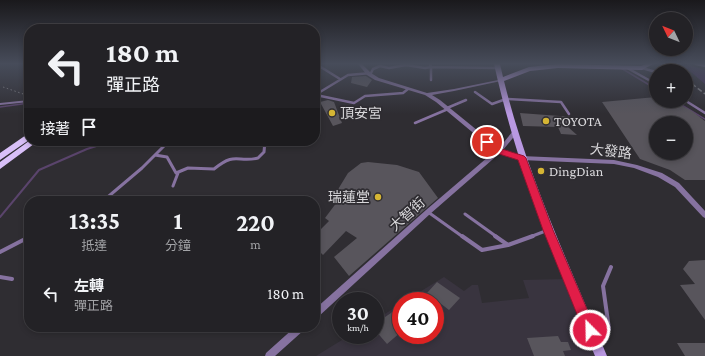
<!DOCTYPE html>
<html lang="zh-TW">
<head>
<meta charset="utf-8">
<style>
	:root { --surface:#232226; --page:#2f2f32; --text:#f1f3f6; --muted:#a3a4a7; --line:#403f43 }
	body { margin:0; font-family:"Crimson Pro","Noto Sans TC",serif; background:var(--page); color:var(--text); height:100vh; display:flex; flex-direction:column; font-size:15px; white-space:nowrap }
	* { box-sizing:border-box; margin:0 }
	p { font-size:13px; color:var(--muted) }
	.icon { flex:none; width:22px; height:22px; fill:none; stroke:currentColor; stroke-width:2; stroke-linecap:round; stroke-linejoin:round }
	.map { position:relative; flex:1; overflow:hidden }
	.side { position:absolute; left:24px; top:196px; width:296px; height:136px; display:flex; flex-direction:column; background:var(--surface); border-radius:16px; box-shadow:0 2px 6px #0003,0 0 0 1px var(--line) }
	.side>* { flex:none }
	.top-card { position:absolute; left:24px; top:24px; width:296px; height:122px; border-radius:16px; box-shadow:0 2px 6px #0003,0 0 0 1px var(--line); background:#232226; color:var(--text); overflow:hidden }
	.needle { width:26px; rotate:313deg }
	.buttons { position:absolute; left:649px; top:12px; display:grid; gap:8px }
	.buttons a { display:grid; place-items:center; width:44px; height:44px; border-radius:50%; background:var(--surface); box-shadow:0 2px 6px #0003,0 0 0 1px var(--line); font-size:20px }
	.speed { position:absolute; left:332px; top:292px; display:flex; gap:8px; font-size:20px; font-weight:700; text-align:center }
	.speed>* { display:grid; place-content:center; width:52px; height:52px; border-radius:50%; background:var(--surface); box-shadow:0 2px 6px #0003,0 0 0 1px var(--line); line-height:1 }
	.speed small { font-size:10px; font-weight:400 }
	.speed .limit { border:6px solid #d22; background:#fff; color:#111 }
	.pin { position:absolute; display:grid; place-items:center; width:34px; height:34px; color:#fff; margin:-17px; border:2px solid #fff; border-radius:50%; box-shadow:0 1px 4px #0007 }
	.me { position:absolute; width:44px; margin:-22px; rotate:337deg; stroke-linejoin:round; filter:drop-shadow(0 0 3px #0008) }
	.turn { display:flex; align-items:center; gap:14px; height:84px; padding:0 16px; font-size:18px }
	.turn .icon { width:52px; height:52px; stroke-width:2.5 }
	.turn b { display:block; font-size:28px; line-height:34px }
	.then { display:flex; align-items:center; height:38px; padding:0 16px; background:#0003; gap:8px; font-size:15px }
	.eta { display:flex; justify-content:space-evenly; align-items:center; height:68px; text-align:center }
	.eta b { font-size:24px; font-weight:700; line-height:28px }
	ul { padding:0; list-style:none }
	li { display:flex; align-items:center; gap:12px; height:60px; padding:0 16px }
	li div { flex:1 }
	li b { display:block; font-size:15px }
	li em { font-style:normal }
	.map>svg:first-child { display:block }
	.built { fill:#39343f }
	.green { fill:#442f5b }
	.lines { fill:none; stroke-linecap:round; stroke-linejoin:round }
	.stream-far1 { stroke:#5a446c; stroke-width:1.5 }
	.stream { stroke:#5a446c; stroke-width:2 }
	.building { fill:#58555c; fill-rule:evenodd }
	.path { stroke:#858387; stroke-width:1; stroke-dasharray:1.5 2.5; stroke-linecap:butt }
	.lane-far2 { stroke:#8672a0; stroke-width:2.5 }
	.lane-far1 { stroke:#8672a0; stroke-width:3 }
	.lane { stroke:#8672a0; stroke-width:4 }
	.street { fill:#8672a0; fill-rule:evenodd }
	.secondary { fill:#b998e1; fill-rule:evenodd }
	.primary { fill:#d8bff8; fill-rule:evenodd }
	.rail { stroke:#848387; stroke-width:1.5; stroke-dasharray:5 2.5; stroke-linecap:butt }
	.route { fill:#e11d48; stroke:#92132f }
	.poi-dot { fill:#d5b534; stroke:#2f2d32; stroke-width:1.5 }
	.labels { text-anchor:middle; stroke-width:3.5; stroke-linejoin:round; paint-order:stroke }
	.poi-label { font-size:14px; fill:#d9d8db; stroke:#2f2d32; text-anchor:start }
	.street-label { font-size:14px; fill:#d9d8db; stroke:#2f2d32 }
</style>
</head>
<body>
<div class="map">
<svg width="705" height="356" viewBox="0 0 705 356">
	<rect width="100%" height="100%" fill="#2f2d32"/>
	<path class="built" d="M444 277 464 291 472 285H478L482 303 529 298 523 280 566 279 599 356H316L350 335H375V320L401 304V335H435V301H405Z"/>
	<path class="green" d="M689 65 705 70V84L684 66Z"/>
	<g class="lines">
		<path class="stream-far1" d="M612 64 617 66
			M621 68 656 89
			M675 101 705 119
			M0 107 29 103"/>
		<path class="stream" d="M0 217 39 170 87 149 112 141"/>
	</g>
	<path class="building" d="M366 76 372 80 367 87 351 83 352 77Z
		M656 97V101H673L692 111 705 121V180H685L670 170 640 159 602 102ZM656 123H686V153H656Z
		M328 100 334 102 342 123 333 126 320 102Z
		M520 113 573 117 568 127 577 135 561 134 558 127 523 126Z
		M368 162 397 165 419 172 438 198 349 276 334 257 357 238 346 231 323 255 321 253 315 258V235L329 221 325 218 337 202V191L348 173 361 163Z
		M705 260V320L680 285 695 284 683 269 689 261Z
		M437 282 460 298 449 310 427 293Z
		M401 306V332L387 344 375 330V324Z
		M558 336 561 342H568L571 350 563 351 565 356H534L527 338Z
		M677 343H705V356H685Z"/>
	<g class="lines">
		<path class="path" d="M3 87 29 96"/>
		<path class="lane-far2" d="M316 64 340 79
			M430 64 431 67 498 68
			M642 68 656 72
			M629 69 656 84
			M475 92 492 104 506 99 561 102 569 114
			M315 95 348 75 371 73 373 69 380 66 389 68 406 65 425 68 431 67V80
			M316 95 354 103 365 96 403 93 408 89
			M686 101 705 113
			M447 108 466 100
			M415 123 448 109"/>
		<path class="lane-far1" d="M155 155 167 157 176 173 188 168 214 169C236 151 237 163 258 158L264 152 265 141
			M173 186 178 173
			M103 201 142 168 169 141
			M428 212 463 237
			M465 214 497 237
			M530 237 548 230"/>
		<path class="lane" d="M462 236 482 250 508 245
			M495 236 508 245 533 236
			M0 252 29 237
			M0 277 12 279
			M598 341 609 329 603 286 611 267"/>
		<path class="street" d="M358 64H362L371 73 379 78 427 93 454 89 503 79V81H501L454 91 432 95 440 100 499 148 513 131H517L518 132 517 133 503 150 521 156 614 160 637 165 662 173 679 183 705 211V218L703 217 675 187 658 177 634 168 614 164 521 160 500 153 430 214 318 317 315 318V309L426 210 495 151 436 102 425 95 375 80 367 75Z
			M29 100V102L0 105V103Z
			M295 327H305L304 330 275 356H265L266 353Z"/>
		<path class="secondary" d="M494 64H500L503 77 529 67 558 64 641 66 646 64H653L642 70 558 68 530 71 504 81C528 178 569 264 607 356H595C554 259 517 167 494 64Z
			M694 64H705V67L695 65Z"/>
		<path class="primary" d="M29 133V140L0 160V153Z
			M29 141H38L0 169V162Z"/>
		<path class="rail" d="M668 64 677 71
			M686 79 705 94"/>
	</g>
	<linearGradient id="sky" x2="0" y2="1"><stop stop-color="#1a191c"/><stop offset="0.56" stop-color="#474c5a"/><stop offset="1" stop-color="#474c5a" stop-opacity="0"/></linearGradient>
	<rect width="705" height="114" fill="url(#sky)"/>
	<path class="route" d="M487 139 502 149 524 156 526 158 553 230 596 330 594 334 590 336 585 334 543 230 518 160 496 153 483 142Z"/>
	<g class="poi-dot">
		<circle cx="332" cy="113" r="4"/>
		<circle cx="546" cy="121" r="4"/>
		<circle cx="541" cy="171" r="4"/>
		<circle cx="378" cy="197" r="4"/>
	</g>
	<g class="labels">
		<g class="poi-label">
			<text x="340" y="118">頂安宮</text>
			<text x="554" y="126">TOYOTA</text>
			<text x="549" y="176">DingDian</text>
			<text x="370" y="202" text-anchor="end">瑞蓮堂</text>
		</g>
		<g class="street-label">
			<text transform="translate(611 151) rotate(7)" y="5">大發路</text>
			<text transform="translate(407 214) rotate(-42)" y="5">大智街</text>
		</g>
	</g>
</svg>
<div class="buttons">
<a><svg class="needle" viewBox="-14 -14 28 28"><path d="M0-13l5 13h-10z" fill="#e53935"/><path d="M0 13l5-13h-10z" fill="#a3a4a7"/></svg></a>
<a>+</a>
<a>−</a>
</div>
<div class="speed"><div>30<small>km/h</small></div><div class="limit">40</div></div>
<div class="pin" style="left:487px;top:142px;background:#d93025"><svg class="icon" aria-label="arrive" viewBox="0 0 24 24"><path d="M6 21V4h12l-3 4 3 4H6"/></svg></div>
<svg class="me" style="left:590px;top:330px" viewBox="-20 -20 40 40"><circle r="17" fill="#e11d48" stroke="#fff" stroke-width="3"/><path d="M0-11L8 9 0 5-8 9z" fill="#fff"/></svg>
<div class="top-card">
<div class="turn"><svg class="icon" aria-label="left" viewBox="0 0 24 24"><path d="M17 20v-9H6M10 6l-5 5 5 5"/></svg><div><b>180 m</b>彈正路</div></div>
<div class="then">接著<svg class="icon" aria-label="arrive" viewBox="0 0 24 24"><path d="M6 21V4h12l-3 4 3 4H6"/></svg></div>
</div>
<section class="side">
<div class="eta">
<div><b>13:35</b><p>抵達</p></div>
<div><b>1</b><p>分鐘</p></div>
<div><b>220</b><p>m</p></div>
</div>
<ul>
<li><svg class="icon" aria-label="left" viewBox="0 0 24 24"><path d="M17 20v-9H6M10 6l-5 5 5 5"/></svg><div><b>左轉</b><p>彈正路</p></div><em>180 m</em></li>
</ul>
</section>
</div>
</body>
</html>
